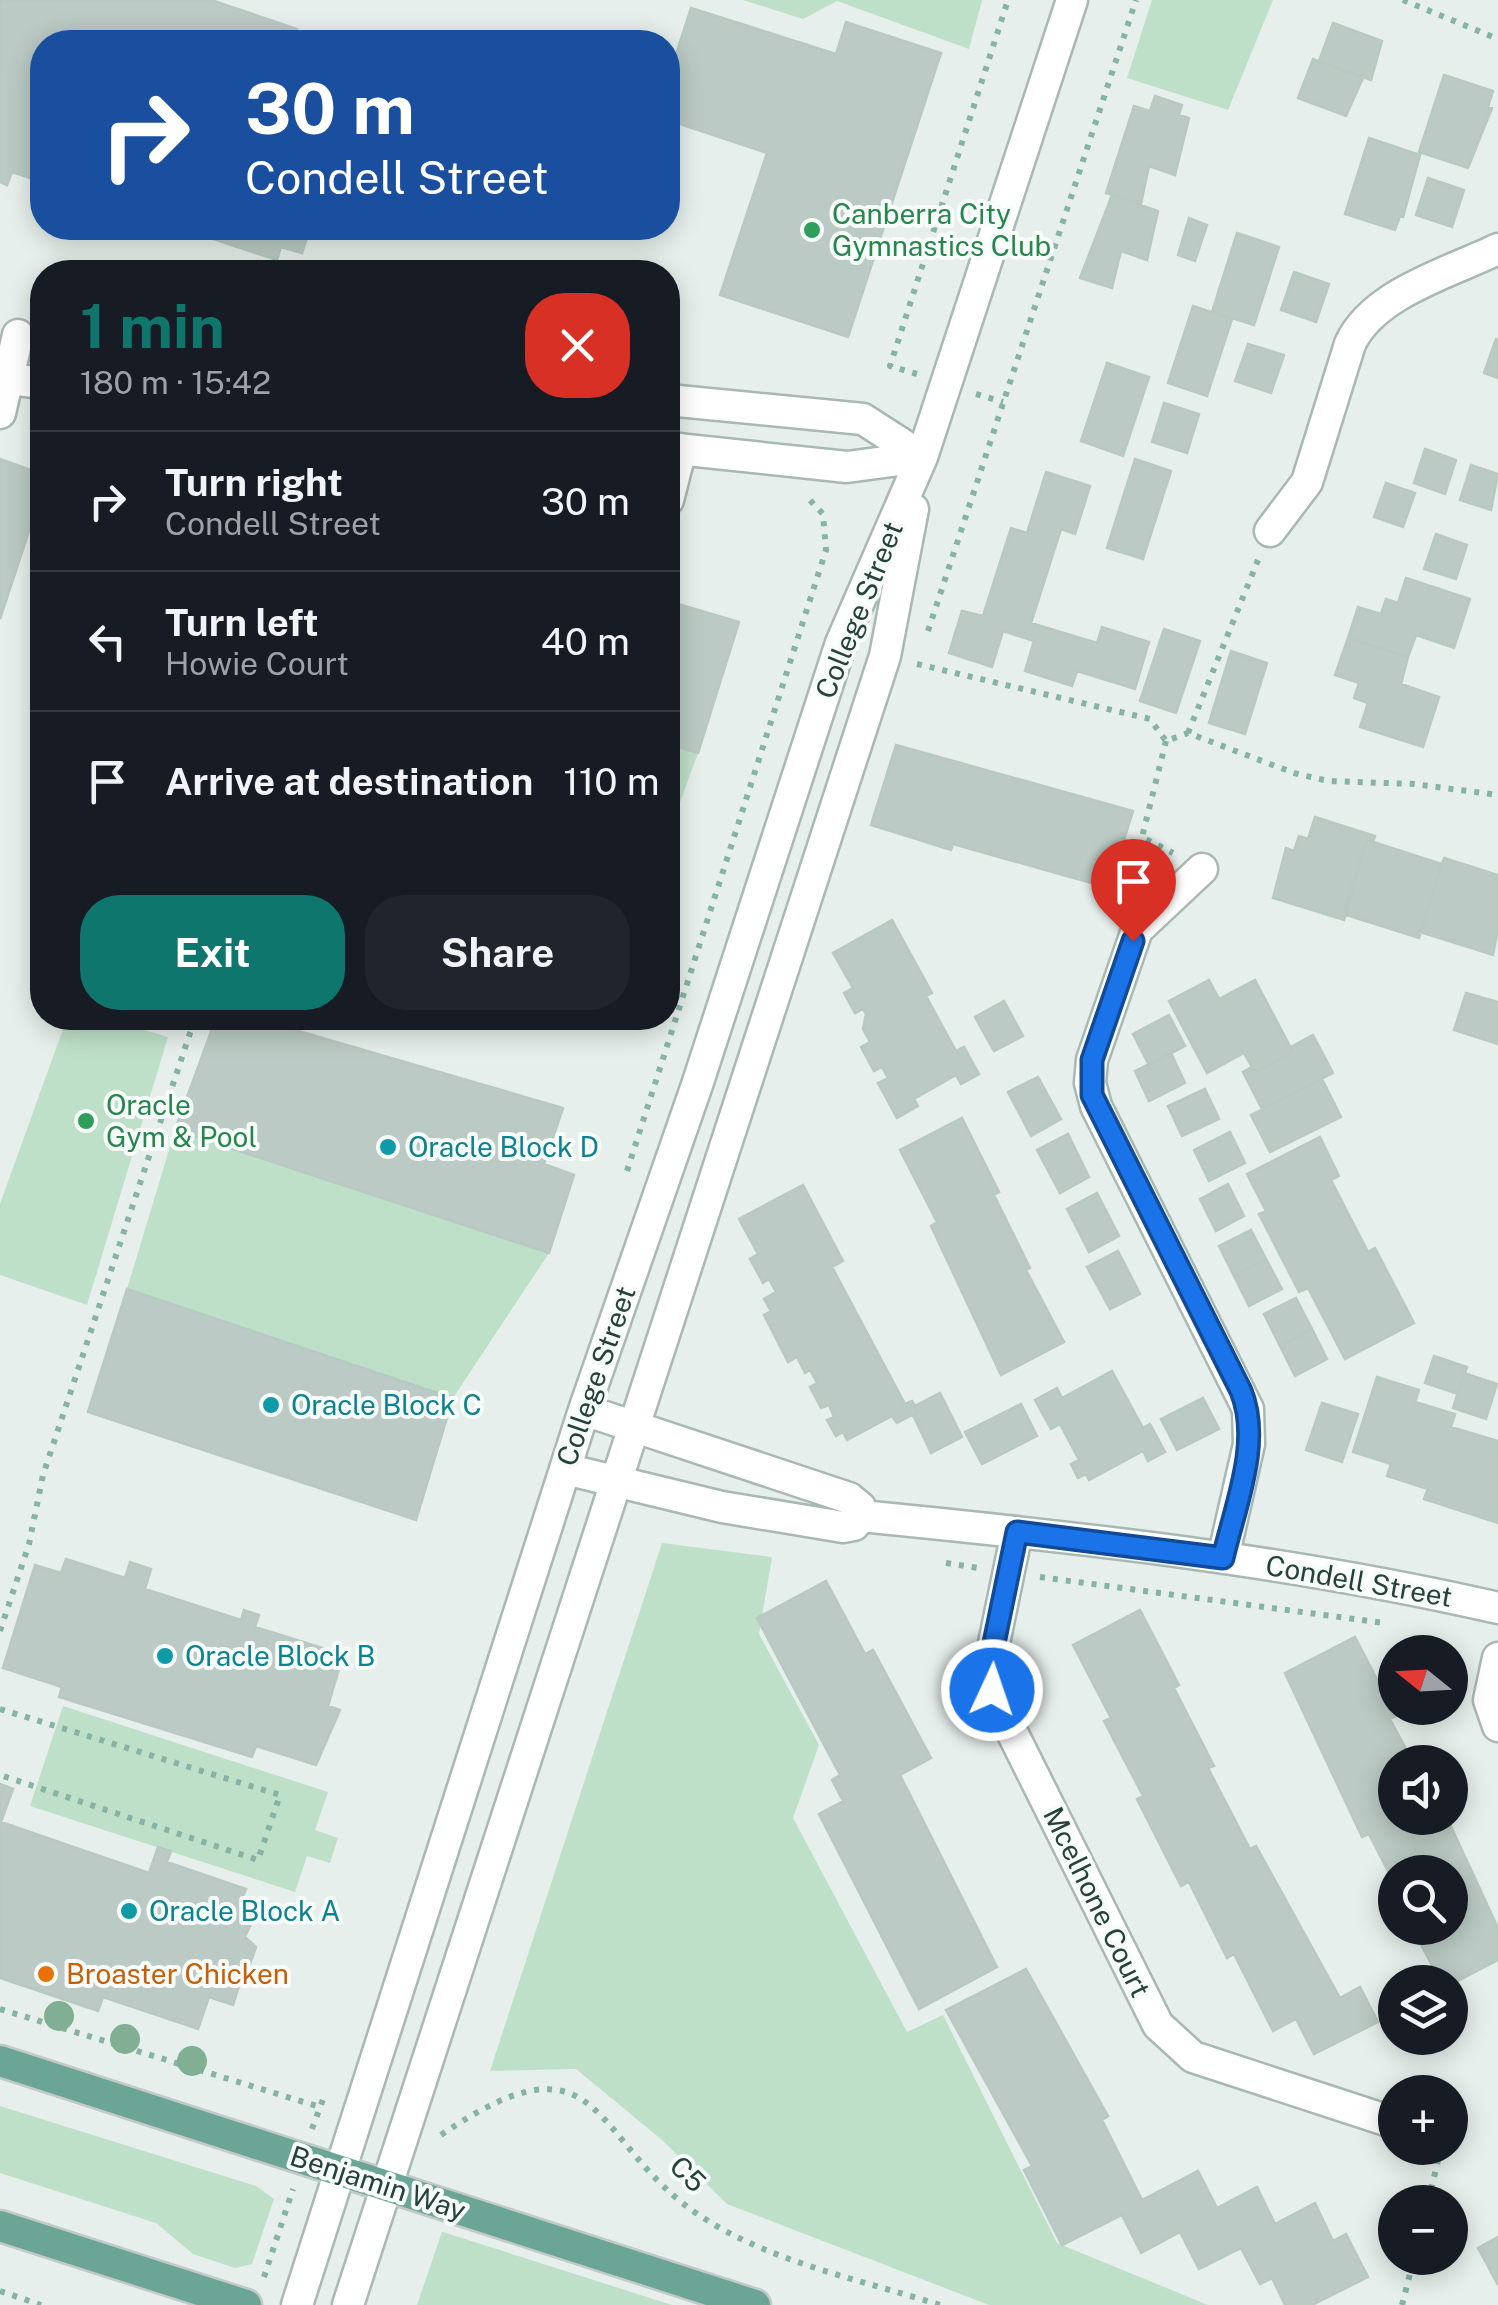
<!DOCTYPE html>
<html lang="en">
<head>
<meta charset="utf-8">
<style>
	:root { --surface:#171b24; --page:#20242c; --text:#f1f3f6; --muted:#9ea1a6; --line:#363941; --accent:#0f766e }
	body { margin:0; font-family:"Public Sans",sans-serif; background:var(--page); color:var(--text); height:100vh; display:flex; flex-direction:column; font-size:38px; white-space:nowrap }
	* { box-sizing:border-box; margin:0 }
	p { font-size:32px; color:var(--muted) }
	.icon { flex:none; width:55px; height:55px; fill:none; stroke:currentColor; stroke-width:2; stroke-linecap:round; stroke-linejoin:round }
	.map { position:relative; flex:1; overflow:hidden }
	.sheet { position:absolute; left:30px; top:260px; width:650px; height:770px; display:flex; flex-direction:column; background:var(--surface); border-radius:40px; box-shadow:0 5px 25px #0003 }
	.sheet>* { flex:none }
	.guide { position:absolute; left:30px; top:30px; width:650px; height:210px; border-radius:40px; box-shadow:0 5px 25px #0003; background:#1a4fa0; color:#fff; overflow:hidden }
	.needle { width:65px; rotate:288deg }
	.tools { position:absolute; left:1378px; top:1635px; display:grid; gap:20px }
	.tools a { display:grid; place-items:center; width:90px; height:90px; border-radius:50%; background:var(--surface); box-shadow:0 5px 25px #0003; font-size:50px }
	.pin { position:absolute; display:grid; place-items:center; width:85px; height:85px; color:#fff; margin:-102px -42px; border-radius:50% 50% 50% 0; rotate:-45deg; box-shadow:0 0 10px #0007 }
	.pin .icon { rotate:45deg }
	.me { position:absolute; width:110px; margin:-55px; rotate:3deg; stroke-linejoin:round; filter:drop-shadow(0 0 8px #0008) }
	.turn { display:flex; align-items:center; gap:35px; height:210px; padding:0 50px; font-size:45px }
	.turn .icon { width:130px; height:130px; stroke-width:2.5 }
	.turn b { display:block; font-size:70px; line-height:85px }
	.round { display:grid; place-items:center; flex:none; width:105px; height:105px; border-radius:40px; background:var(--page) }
	.headline { display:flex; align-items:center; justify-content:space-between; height:170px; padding:0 50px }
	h1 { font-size:60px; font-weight:700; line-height:75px; color:var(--accent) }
	.button { display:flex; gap:20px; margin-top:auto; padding:20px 50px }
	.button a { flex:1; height:115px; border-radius:40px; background:var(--accent); color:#fff; font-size:40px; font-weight:700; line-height:115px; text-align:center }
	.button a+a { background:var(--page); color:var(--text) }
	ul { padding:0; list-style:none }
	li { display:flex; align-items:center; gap:30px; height:140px; padding:0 50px; border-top:2px solid var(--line) }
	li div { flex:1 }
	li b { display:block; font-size:38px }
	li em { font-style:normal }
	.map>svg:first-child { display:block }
	.green { fill:#bfe0c8 }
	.building { fill:#bbcac4; stroke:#b8c9c2; stroke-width:2.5 }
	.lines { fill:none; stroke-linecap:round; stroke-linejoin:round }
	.minor-casing { stroke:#a8b8b2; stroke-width:35 }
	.major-casing { stroke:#c2cac8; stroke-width:35 }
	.path { stroke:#86b3a5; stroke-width:6; stroke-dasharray:5 8; stroke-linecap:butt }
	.minor { stroke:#fff; stroke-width:30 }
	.major { stroke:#6aa596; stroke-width:30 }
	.tree { fill:#80af93 }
	.route-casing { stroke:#114b97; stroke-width:25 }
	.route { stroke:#1a73e8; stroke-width:18 }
	.leisure-dot { fill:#2e9e5b; stroke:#f7fbf9; stroke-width:4 }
	.culture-dot { fill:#0f9aa8; stroke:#f7fbf9; stroke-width:4 }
	.food-dot { fill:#e8710a; stroke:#f7fbf9; stroke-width:4 }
	.labels { text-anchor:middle; stroke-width:8; stroke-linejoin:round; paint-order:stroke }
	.leisure-label { font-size:28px; fill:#27864d; stroke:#f7fbf9; text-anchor:start }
	.street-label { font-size:28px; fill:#24423a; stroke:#f7fbf9 }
	.culture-label { font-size:28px; fill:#0d838f; stroke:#f7fbf9; text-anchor:start }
	.food-label { font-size:28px; fill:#c56008; stroke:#f7fbf9; text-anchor:start }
</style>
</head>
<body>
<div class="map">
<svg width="1498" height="2305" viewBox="0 0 1498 2305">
	<rect width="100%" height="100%" fill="#e6efeb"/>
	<path class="green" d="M743 0H982L969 49 837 1 803 19Z
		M1152 0H1273L1228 110 1127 78Z
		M668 744 698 753 668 835Z
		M67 1018H104L168 1037 87 1305 0 1275V1204Z
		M175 1130 549 1253 453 1398 127 1289Z
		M662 1543 772 1557 759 1634 819 1745 793 1818 907 2032 943 2015 1057 2243 1208 2305H989L727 2204 662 2140 576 2069 490 2071Z
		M63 1706 328 1792 315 1830 338 1838 330 1863 307 1856 295 1892 30 1806Z
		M0 2106 256 2186 274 2199 252 2264 235 2268 193 2254 156 2223 0 2173Z
		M442 2232H443L672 2305H417Z"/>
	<path class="building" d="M0 0H211L297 29 293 42H42V182L12 172 7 185 0 182Z
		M691 8 836 54 846 22 941 53 848 337 720 295 767 153 668 120V79Z
		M1333 23 1382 41 1371 80 1319 61Z
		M1313 59 1363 78 1346 116 1298 98Z
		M1444 75 1493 91 1488 107 1492 108 1468 168 1419 152Z
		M1155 96 1182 105 1179 115 1189 118 1175 175 1149 166 1141 204 1106 193 1134 106 1150 111Z
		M1369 138 1420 155 1403 217 1400 216 1395 230 1345 214Z
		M1428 178 1464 190 1452 227 1416 215Z
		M1112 195 1158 211 1147 260 1121 251 1112 288 1080 278Z
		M1189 218 1207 225 1195 261 1178 255Z
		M180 228H310L302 253 281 247 277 260Z
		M1237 233 1279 247 1254 325 1212 312Z
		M1294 272 1329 284 1316 322 1281 310Z
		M1193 306 1232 319 1207 396 1168 383Z
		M1496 339 1498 340V378L1484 373Z
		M1248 344 1284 355 1271 393 1235 381Z
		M1107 363 1149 377 1123 456 1081 441Z
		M1164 403 1199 414 1187 453 1152 442Z
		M1425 449 1456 460 1445 494 1414 483Z
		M0 459 42 474V492L0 619Z
		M1135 459 1171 471 1143 559 1107 548Z
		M1471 465 1498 474 1491 510 1460 500Z
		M1046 472 1090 486 1075 534 1061 529 1031 623 1097 643 1102 627 1149 642 1135 689 1077 671 1072 686 1025 671 1034 641 1003 631 992 667 949 653 962 611 983 616 1011 528 1027 533Z
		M1386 483 1415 493 1403 527 1374 517Z
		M1436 534 1467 545 1456 579 1424 569Z
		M1406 578 1470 599 1454 648 1416 635 1408 657 1348 638 1358 607 1381 614 1386 599 1398 603Z
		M668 601 739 622 698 753 668 744Z
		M1164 629 1200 641 1176 713 1140 701Z
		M1348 638 1408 657 1401 684 1439 697 1423 747 1360 727 1368 703 1354 698 1359 683 1335 675Z
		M1231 651 1267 663 1245 734 1209 723Z
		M896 745 1133 811 1109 888 953 844 951 850 871 825Z
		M1315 817 1375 836 1373 842 1367 840 1344 920 1273 898 1286 848 1294 851 1299 836 1308 839Z
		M1367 840 1442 864 1419 938 1343 914Z
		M1444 858 1498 875V929L1493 955 1420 932Z
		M892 920 932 993 926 996 956 1051 964 1047 979 1074 961 1084 956 1075 914 1099 918 1106 897 1118 878 1083 888 1078 882 1067 874 1071 861 1047 870 1042 863 1029 866 1014 863 1009 855 1013 844 993 853 988 833 953Z
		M1209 980 1219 999 1255 980 1293 1052 1255 1072 1244 1053 1207 1073 1169 1001Z
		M1466 993 1498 1002V1044L1454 1030Z
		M1004 1001 1023 1036 994 1051 975 1017Z
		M1169 1015 1185 1046 1149 1065 1133 1034Z
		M216 1018H254L563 1108 544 1164 574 1175 549 1253 175 1130Z
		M1313 1035 1333 1073 1262 1109 1243 1072 1252 1067 1255 1072 1293 1052 1291 1047Z
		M1171 1053 1185 1083 1149 1101 1135 1071Z
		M1038 1077 1061 1119 1031 1136 1008 1092Z
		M1322 1079 1341 1117 1270 1152 1251 1115Z
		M1205 1089 1219 1119 1182 1136 1168 1106Z
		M962 1118 999 1192 994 1195 1030 1268 1026 1270 1064 1342 1001 1375 931 1226 937 1222 900 1150Z
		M1230 1132 1245 1163 1209 1181 1194 1150Z
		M1068 1134 1089 1177 1060 1193 1037 1150Z
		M1320 1137 1339 1176 1331 1180 1368 1252 1375 1248 1414 1323 1345 1359 1308 1288 1299 1292 1259 1214 1266 1211 1247 1174Z
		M1228 1184 1244 1216 1216 1231 1200 1199Z
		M803 1185 843 1261 832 1267 905 1404 912 1401 918 1412 897 1423 892 1416 847 1440 843 1432 836 1436 827 1420 834 1417 829 1405 821 1408 810 1387 817 1383 810 1370 805 1373 797 1357 788 1362 764 1315 771 1311 764 1299 776 1292 769 1279 763 1283 750 1259 758 1254 739 1219Z
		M1097 1193 1119 1236 1089 1252 1067 1209Z
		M1251 1230 1266 1259 1234 1276 1219 1246Z
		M1118 1251 1140 1294 1110 1309 1087 1267Z
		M1266 1259 1282 1289 1249 1306 1234 1276Z
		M127 1289 453 1398 416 1520 88 1412Z
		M1296 1298 1312 1329 1280 1346 1264 1314Z
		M1312 1329 1327 1359 1295 1376 1280 1346Z
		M1434 1356 1467 1367 1458 1394 1425 1383Z
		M1112 1371 1143 1428 1150 1424 1165 1452 1148 1461 1143 1451 1089 1480 1086 1474 1078 1478 1071 1464 1079 1460 1060 1424 1051 1429 1035 1400 1057 1388 1062 1398Z
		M1464 1373 1497 1384 1486 1419 1453 1408Z
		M1377 1377 1419 1390 1415 1402 1455 1414 1451 1427 1498 1441V1523L1424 1499 1428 1489 1387 1476 1391 1464 1353 1452Z
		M940 1393 962 1437 931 1453 913 1415 918 1412 915 1406Z
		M1203 1398 1219 1429 1177 1450 1161 1419Z
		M1322 1403 1358 1414 1342 1462 1306 1450Z
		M1021 1404 1037 1436 982 1464 965 1432Z
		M66 1559 125 1578 130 1562 151 1569 145 1589 241 1620 244 1610 259 1615 255 1627 326 1649 322 1663 339 1669 328 1706 340 1710 316 1765 256 1746 252 1757 59 1697 62 1687 3 1668 35 1565 61 1573Z
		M826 1581 865 1654 873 1650 931 1758 900 1775 997 1967 919 2009 819 1814 843 1801 832 1780 840 1775 757 1618Z
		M1140 1610 1179 1685 1174 1688 1214 1766 1208 1768 1250 1849 1256 1846 1340 1998 1360 1987 1378 2022 1314 2054 1296 2019 1273 2031 1234 1954 1227 1958 1189 1882 1181 1886 1137 1799 1143 1796 1104 1721 1111 1718 1073 1645Z
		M1355 1637 1396 1716 1390 1719 1413 1762H1395V1818H1447L1498 1928V1960L1450 1985 1441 1982 1412 1928H1450V1872H1395V1885L1369 1834 1362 1837 1285 1673Z
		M0 1784 13 1789 1 1822 149 1873 158 1847 171 1851 167 1862 246 1889 243 1896 261 1902 245 1937 256 1947 245 1979 237 1976 241 1980 233 2005 209 1997 198 2029 103 1997 98 2011 0 1978Z
		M1026 1969 1108 2116 1102 2120 1142 2200 1198 2171 1217 2208 1257 2187 1275 2224 1315 2203 1333 2241 1346 2234 1368 2277 1312 2305H1285L1272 2278 1260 2284 1241 2248 1199 2269 1180 2232 1141 2253 1122 2215 1062 2245 1024 2170 1032 2166 946 2010Z
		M1498 2237V2285L1478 2248Z"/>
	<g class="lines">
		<defs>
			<path id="minor" d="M0 378 42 383
				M668 400 863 419 922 457
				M0 413 18 335
				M668 448 847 467 922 457
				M668 500 681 449
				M1270 531 1307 482 1350 344C1373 293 1451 272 1498 249
				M1202 869 1137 930 1092 1060 1090 1083 1096 1106 1248 1409 1249 1444 1223 1558
				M584 1410 849 1498 860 1507 861 1516
				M565 1469 722 1507 843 1527 854 1525 861 1516C1075 1537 1289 1560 1498 1608
				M1017 1532 993 1648 991 1690 1158 2025 1193 2057 1395 2123
				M1498 1658 1489 1700 1498 1726
				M297 2305 584 1410 697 1085 841 643 922 457 1072 0
				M348 2305 885 656 913 509"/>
			<path id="major" d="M0 2061 755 2305
				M0 2226 246 2305"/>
		</defs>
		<use href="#minor" class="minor-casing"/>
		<use href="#major" class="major-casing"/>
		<path class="path" d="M1403 0 1498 39
			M917 374 890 366 1008 0
			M976 394 1003 402
			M928 631 1136 0
			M917 664 1150 719 1166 741 1188 733 1294 773 1328 781 1414 784 1498 795
			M1188 733 1258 560
			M1166 741 1142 837 1173 853
			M627 1171 826 550 823 514 806 496
			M946 1563 978 1568
			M1040 1577 1384 1623
			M0 1631 29 1544 43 1475 195 1018
			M0 1709 280 1795 258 1860 0 1775
			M0 2009 320 2107
			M312 2129 325 2094
			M441 2135C606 2022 590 2145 702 2217 770 2262 862 2280 940 2305
			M1428 2202 1441 2148
			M264 2277 293 2189
			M0 2291 41 2305
			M1402 2305 1414 2258"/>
		<use href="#minor" class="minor"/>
		<use href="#major" class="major"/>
	</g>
	<g class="tree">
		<circle cx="59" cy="2016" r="15"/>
		<circle cx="125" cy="2039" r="15"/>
		<circle cx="192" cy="2061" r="15"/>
	</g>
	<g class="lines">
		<defs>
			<path id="route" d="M992 1690 993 1648 1017 1532 1223 1558C1235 1506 1262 1442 1241 1391L1092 1095V1060L1133 941"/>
		</defs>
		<use href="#route" class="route-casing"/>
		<use href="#route" class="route"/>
	</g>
	<g class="leisure-dot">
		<circle cx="812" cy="230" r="10"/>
		<circle cx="86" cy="1121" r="10"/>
	</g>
	<g class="culture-dot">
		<circle cx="388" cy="1147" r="10"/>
		<circle cx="271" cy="1405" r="10"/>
		<circle cx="165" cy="1656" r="10"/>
		<circle cx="129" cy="1911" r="10"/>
	</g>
	<circle class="food-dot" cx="46" cy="1974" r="10"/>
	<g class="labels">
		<g class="leisure-label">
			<text x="832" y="224">Canberra City<tspan x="832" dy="32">Gymnastics Club</tspan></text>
			<text x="106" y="1115">Oracle<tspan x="106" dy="32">Gym &amp; Pool</tspan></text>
		</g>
		<g class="street-label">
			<text transform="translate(859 610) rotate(-68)" y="10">College Street</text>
			<text transform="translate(596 1376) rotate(-71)" y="10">College Street</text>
			<text transform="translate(1359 1581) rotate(10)" y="10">Condell Street</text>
			<text transform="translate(1097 1902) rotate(64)" y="10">Mcelhone Court</text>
			<text transform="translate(688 2174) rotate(45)" y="10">C5</text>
			<text transform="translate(378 2183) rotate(18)" y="10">Benjamin Way</text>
		</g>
		<g class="culture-label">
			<text x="408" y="1157">Oracle Block D</text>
			<text x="291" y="1415">Oracle Block C</text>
			<text x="185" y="1666">Oracle Block B</text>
			<text x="149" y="1921">Oracle Block A</text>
		</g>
		<g class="food-label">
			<text x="66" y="1984">Broaster Chicken</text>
		</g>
	</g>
</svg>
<div class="tools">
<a><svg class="needle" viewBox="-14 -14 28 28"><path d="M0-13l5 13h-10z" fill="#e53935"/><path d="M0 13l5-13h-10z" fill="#9ea1a6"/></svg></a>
<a><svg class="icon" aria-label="sound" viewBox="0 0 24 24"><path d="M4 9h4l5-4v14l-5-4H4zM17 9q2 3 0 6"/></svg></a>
<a><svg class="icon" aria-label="search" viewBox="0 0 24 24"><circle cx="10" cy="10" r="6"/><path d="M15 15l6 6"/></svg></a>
<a><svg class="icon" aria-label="layers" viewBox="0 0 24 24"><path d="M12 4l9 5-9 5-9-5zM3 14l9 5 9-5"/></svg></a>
<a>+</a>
<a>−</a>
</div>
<div class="pin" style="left:1133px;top:941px;background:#d93025"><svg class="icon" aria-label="arrive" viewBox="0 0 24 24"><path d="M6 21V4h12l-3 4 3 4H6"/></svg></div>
<svg class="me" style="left:992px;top:1690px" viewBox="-20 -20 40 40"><circle r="17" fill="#1a73e8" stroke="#fff" stroke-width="3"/><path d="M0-11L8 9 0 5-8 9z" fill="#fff"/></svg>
<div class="guide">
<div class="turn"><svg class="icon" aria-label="right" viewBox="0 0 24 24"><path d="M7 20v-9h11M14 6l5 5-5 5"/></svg><div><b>30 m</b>Condell Street</div></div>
</div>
<section class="sheet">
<div class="headline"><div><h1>1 min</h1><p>180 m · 15:42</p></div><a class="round" style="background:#d93025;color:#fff"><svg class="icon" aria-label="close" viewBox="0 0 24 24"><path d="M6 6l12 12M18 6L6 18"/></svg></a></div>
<ul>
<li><svg class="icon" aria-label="right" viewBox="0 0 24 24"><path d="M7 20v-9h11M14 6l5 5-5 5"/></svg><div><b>Turn right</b><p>Condell Street</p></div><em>30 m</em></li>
<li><svg class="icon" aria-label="left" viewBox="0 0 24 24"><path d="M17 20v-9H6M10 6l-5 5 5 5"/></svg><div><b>Turn left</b><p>Howie Court</p></div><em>40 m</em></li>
<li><svg class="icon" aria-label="arrive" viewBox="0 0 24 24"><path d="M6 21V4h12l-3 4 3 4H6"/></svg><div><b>Arrive at destination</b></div><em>110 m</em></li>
</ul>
<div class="button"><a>Exit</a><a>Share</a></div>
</section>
</div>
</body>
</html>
